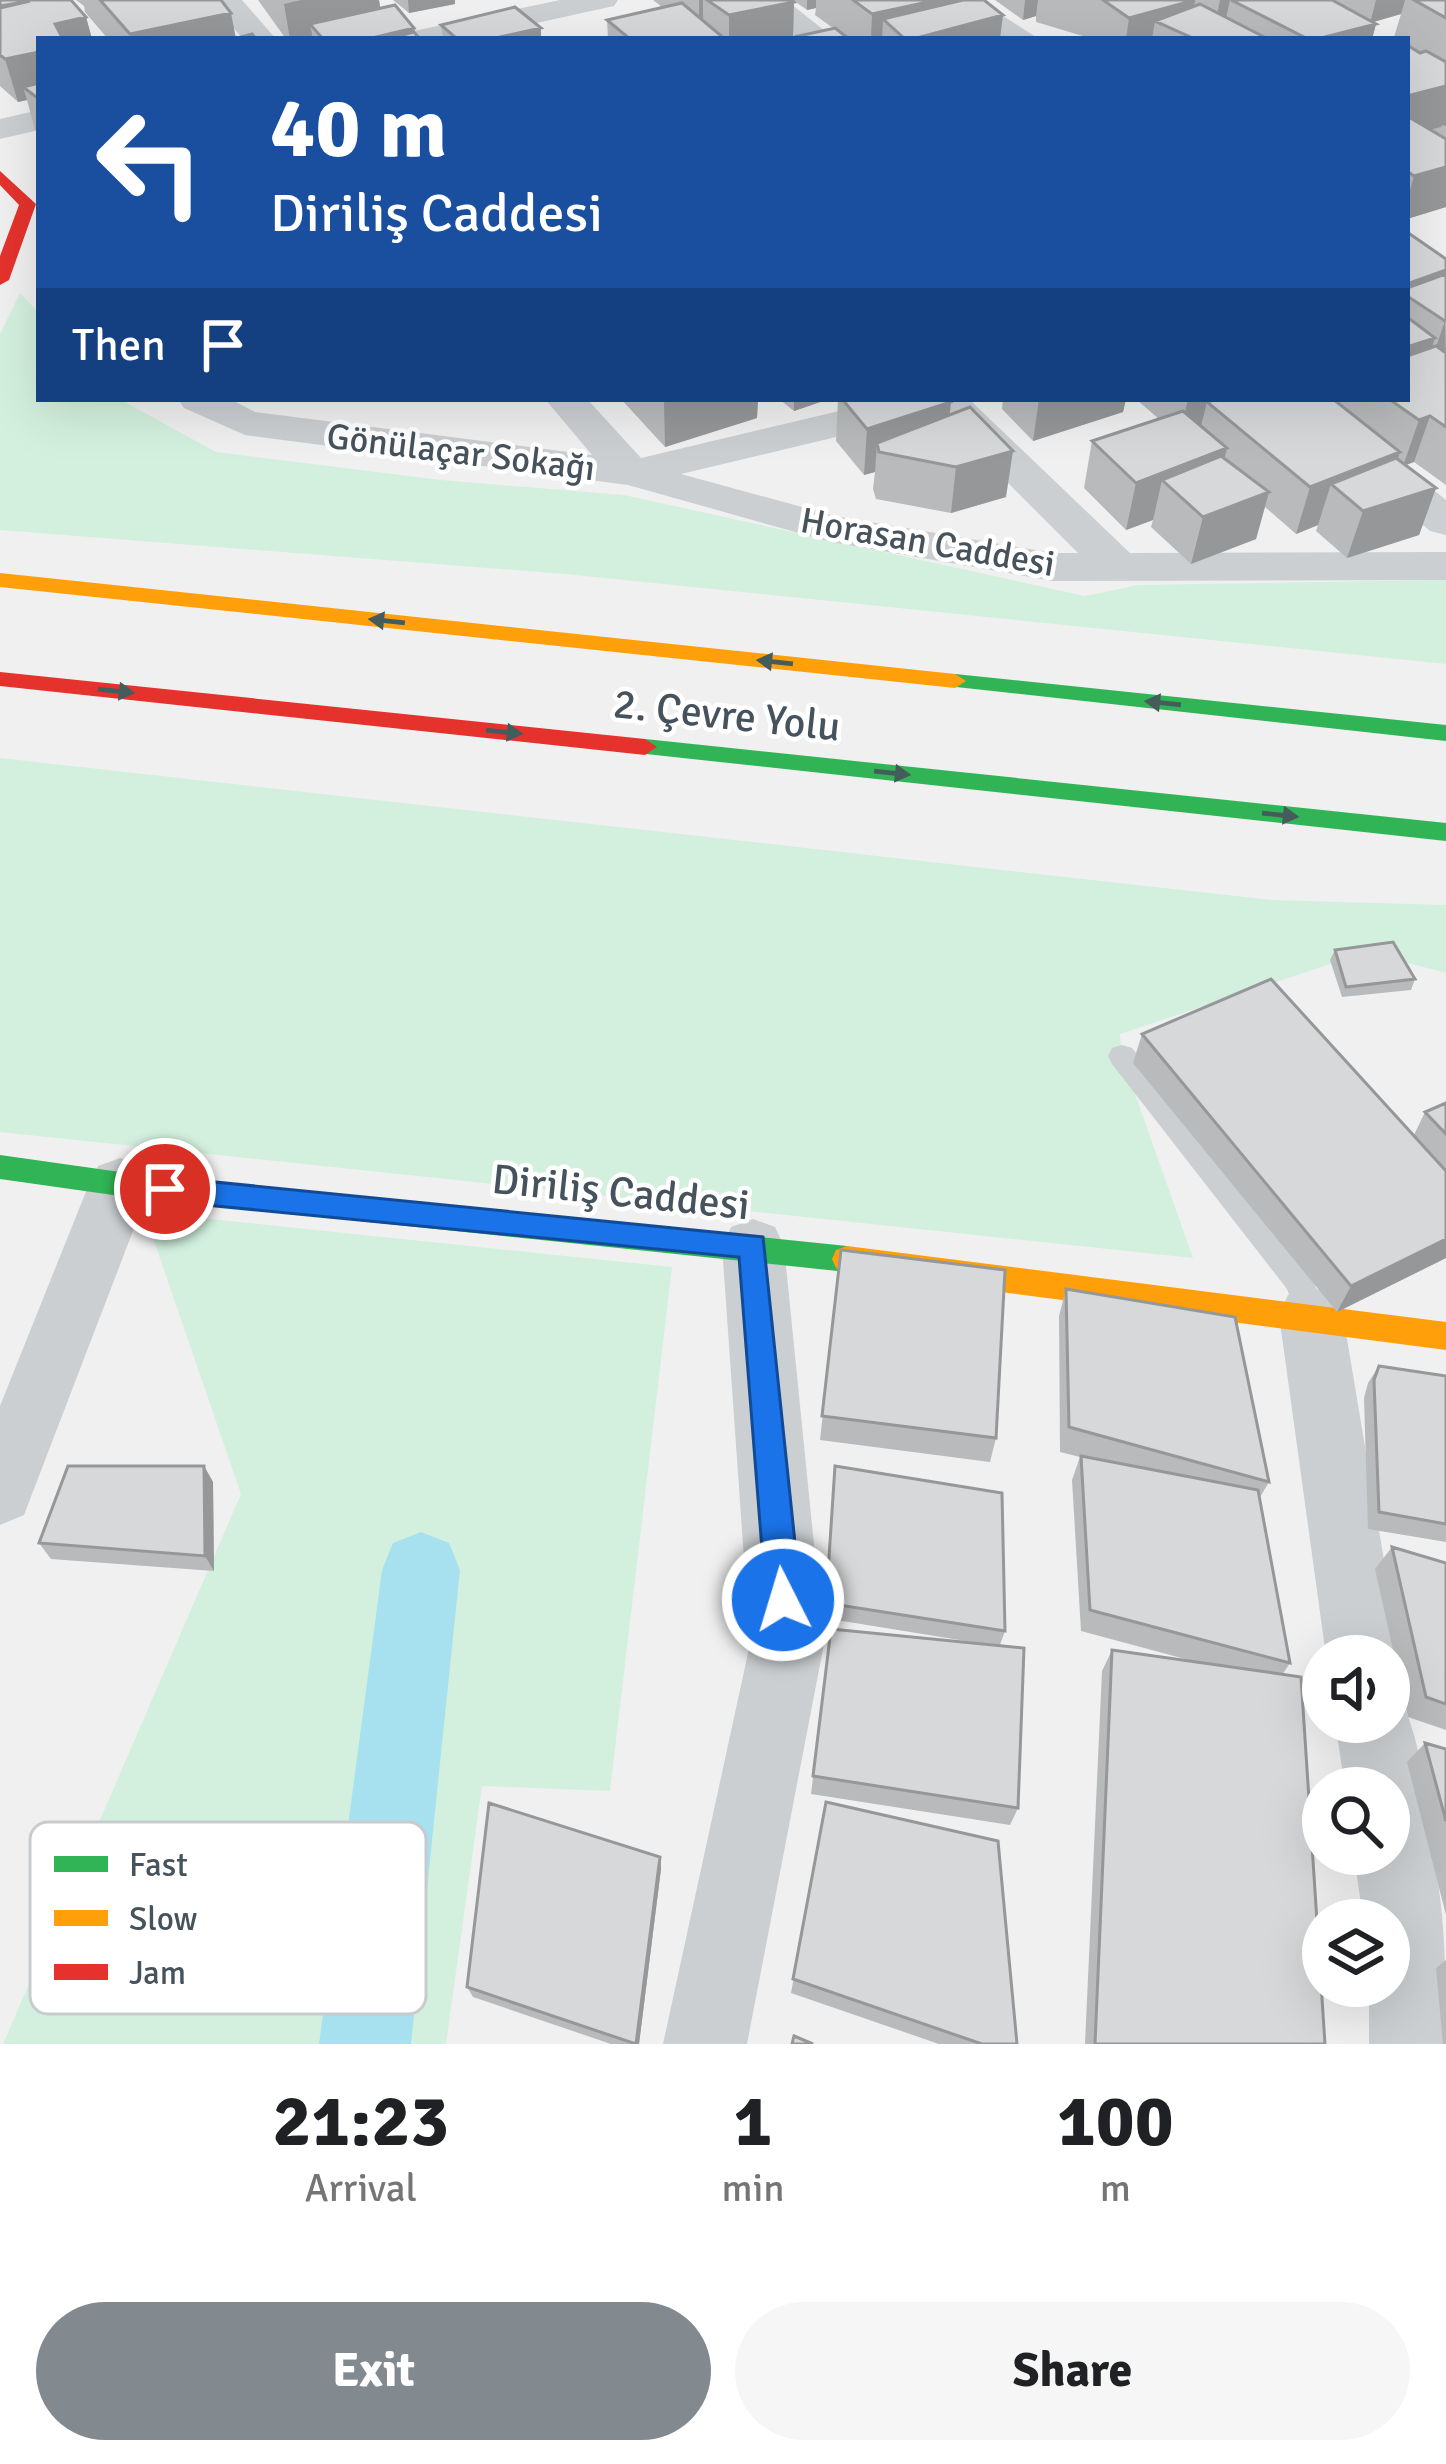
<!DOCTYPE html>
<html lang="en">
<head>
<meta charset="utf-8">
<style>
	:root { --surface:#fff; --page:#f6f6f6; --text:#202124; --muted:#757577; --accent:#828a90 }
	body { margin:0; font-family:Signika,sans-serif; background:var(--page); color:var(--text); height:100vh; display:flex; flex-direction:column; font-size:45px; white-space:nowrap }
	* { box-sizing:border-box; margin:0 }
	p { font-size:39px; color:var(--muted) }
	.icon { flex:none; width:66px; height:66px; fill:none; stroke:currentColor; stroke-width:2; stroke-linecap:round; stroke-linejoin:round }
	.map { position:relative; height:2044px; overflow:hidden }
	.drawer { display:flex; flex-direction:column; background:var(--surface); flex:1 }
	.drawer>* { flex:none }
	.top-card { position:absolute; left:36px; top:36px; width:1374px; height:366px; border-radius:0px; box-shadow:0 12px 48px #0002; background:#1a4fa0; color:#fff; overflow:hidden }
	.fabs { position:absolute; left:1302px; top:1635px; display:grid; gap:24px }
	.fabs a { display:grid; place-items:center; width:108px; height:108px; border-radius:50%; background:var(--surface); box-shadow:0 12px 48px #0002; font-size:60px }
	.pin { position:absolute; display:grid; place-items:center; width:102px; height:102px; color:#fff; margin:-51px; border:6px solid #fff; border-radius:50%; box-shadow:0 3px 12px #0007 }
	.me { position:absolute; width:132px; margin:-66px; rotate:355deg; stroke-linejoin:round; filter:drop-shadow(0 0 9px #0008) }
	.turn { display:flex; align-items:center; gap:42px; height:252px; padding:0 36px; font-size:54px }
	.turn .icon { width:156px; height:156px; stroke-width:2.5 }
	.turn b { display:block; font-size:84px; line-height:102px }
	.then { display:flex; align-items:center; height:114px; padding:0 36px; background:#0003; gap:24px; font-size:45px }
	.eta { display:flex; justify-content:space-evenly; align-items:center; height:204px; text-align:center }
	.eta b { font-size:72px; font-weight:700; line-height:84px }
	.cta { display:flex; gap:24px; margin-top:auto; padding:24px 36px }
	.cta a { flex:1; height:138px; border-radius:72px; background:var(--accent); color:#fff; font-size:48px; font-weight:700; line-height:138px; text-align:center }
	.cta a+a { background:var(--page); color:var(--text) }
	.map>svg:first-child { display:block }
	.green { fill:#d3f0de }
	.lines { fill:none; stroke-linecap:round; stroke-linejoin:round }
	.canal { fill:#a7e1ef; fill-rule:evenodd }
	.lane { fill:#cbcfd1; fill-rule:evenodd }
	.street { fill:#cbcfd1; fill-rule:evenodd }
	.fast { fill:#30b455; fill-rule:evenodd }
	.slow { fill:#ff9f0a; fill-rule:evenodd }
	.jam { fill:#e5322d; fill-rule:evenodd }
	.wall { fill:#b9babb }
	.shaded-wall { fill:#969799 }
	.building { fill:#d7d8da; stroke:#969799; stroke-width:3 }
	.oneway { fill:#445d5c }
	.route { fill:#1a73e8; stroke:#114b97; stroke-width:3 }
	.labels { text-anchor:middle; stroke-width:9; stroke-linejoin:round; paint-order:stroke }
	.far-street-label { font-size:36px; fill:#46535d; stroke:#fff }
	.street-label { font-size:42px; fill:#46535d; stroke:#fff }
	.key { fill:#fff; stroke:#c8cbce; stroke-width:3 }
	.key-label { font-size:33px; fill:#46535d }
</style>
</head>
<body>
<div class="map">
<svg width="1446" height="2044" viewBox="0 0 1446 2044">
	<rect width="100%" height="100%" fill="#f0f0f0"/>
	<path class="green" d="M20 293 39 313V399H119L216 452 441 480 624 495 1085 596 1138 585 1446 580V664L565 574 0 530V334Z
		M0 758 1272 900 1446 905V973L1366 952 1120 1034 1122 1057 1193 1258 0 1132Z
		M144 1212 672 1267 610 1791 482 1786 446 2044H3L241 1494Z"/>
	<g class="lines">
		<path class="canal" d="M421 1532 449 1543 460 1570 411 2044H319L382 1570 393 1543Z"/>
		<path class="lane" d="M1122 1045 1132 1048 1311 1274 1326 1315 1322 1325 1311 1328 1300 1325 1287 1289 1112 1064 1108 1056 1112 1048Z"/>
		<path class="street" d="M210 0H242L276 39H243Z
			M560 0H618L614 6 464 39H404L409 32Z
			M751 0H786L835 39H799Z
			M941 0H978L1039 39H1000Z
			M39 110V130L0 139V119Z
			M178 399H230L255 412 592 455 545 399H587L641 458 890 399H929L934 406 928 415 681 474 835 516 1053 553H1078L935 410 941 401H971L1130 553 1446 552V580L1053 581 831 542 628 485 245 435 184 408Z
			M1275 399H1320L1446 500V535L1430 531Z
			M120 1158 142 1166 151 1184 24 1515 0 1525V1406L89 1184 98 1166Z
			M753 1219 775 1227 784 1246 824 1644 747 2044H663L750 1644 722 1246 731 1227Z
			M1311 1287 1334 1295 1343 1315 1400 1656 1389 1682V1656H1326L1279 1315 1288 1295Z
			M1389 1691 1400 1695C1411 1723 1429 1771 1417 1799 1446 1875 1446 1963 1446 2044H1369V1986H1389V1920H1363L1354 1854H1389V1788H1345L1335 1722H1389Z"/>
		<path class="fast" d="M955 674 1446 725V741L947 686V676Z
			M645 739 1446 823V841L637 753 633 747 637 741Z
			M0 1155 120 1172 847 1246 858 1250 862 1259 858 1268 847 1272 120 1196 0 1179Z"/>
		<path class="slow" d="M0 573 955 674 966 681 955 688 0 587Z
			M847 1246 1446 1322V1350L847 1272 836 1268 832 1259 836 1250Z"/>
		<path class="jam" d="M0 171 36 204 9 280 0 285V256L19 205 0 185Z
			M0 672 645 739 657 747 645 755 0 686Z"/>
	</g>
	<path class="wall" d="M0 0 86 17 92 39H39V133L35 130 27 100 18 102 0 86Z
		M76 0H221L236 38 256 39H108L85 12 84 6Z
		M258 0H379L380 8 414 28 415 33 420 39H286Z
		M393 0H455V4L409 13Z
		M653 0H792L794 2 793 37 833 28 815 15 816 8 807 10 793 0H984L1000 39H608L607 20 662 7Z
		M995 0H1446V207L1407 219V45L1421 53 1407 44V39L1394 37 1401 14 1373 22 1376 24 1372 39H1093L1036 22V16L1023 20Z
		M441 25 541 38 548 39H443Z
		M1407 232 1446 259V485L1414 462 1406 465 1436 488 1419 535 1347 558 1316 531 1318 525 1296 534 1265 507 1256 539 1191 564 1151 527 1153 520 1126 530 1084 488 1092 441 1159 419 1136 399H1407Z
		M621 399H758L757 418 665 447Z
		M779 399H829L794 411Z
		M838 399H949L950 415 1006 497 951 513 876 499 873 489 875 472 864 475 836 441Z
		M1003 399H1126L1123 412 1033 441 1002 409Z
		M1335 950 1415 979 1411 990 1342 997 1330 960Z
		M1142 1034 1414 1135 1425 1112 1446 1103V1258L1337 1312 1133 1063Z
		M841 1250 996 1438 990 1462 820 1440Z
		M1066 1289 1269 1482 1259 1499 1290 1663 1282 1675 1325 2044H1085L1102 1671 1112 1650 1200 1663 1081 1631 1072 1480 1080 1457 1060 1452 1059 1316Z
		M1379 1366 1446 1376V1542L1368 1529 1364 1398 1368 1383Z
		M204 1466 213 1482 214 1571 51 1559 39 1543Z
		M833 1483 1005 1631 1000 1645 1018 1808 1010 1825 811 1794 831 1629 984 1644 824 1618Z
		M1392 1547 1446 1563V1730L1408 1717 1375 1569Z
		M1425 1743 1446 1749V1915L1407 1762Z
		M826 1802 1017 2044H939L791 1993Z
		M660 1857 661 1869 639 2044H611L473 1997 467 1987Z
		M1446 1960V2044H1443L1436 1968Z"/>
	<path class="shaded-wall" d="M301 0H379L383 25 310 24 313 39H290L284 4Z
		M408 0H455V4L409 13Z
		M699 0H703V35L699 36Z
		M807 0H816V8L807 10Z
		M937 0H969L1003 15 1000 39H905L883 19 882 39H871L872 14Z
		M1025 0H1038L1036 16 1023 20Z
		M1195 0 1189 36 1155 21 1152 39H1126L1129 18Z
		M1220 0H1230L1223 32 1213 34Z
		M1376 0H1405L1401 14 1370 23Z
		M794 2 793 39H729V15Z
		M231 13 236 39H132L130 34Z
		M86 17 92 39H59L55 24Z
		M1376 24 1372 39H1317Z
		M414 28 416 39H368Z
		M541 28V39H491Z
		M39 52V97L23 87 27 100 18 102 5 59Z
		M1446 86V126L1442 125 1441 127 1407 136V96Z
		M1446 167V207L1407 219V201L1414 176Z
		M1446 270V299L1407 296V284Z
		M1445 321 1446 361 1429 367Z
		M1435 338 1420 384 1407 388V347Z
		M670 399H758L757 418 665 447 664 401Z
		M794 399H829L794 411Z
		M1039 399H1126L1123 412 1033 441Z
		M1188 399H1274L1207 402 1200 430 1180 436Z
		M951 402 946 449 877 443 875 472 864 475 867 429Z
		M1430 416 1414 462 1403 466 1419 420Z
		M1227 448 1216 494 1162 480 1153 520 1126 530 1136 483Z
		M1013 451 1006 497 951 513 956 467Z
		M1400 452 1384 499 1331 484 1318 525 1296 534 1310 487Z
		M1436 488 1419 535 1347 558 1363 511Z
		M1269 492 1256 539 1191 564 1203 517Z
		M1446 1239V1258L1337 1312 1351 1286Z
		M204 1466 213 1482 214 1571 205 1556Z
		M660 1857 661 1869 639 2044H636Z"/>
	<path class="building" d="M0 0H71L86 17 55 24 63 39H39V52L5 59 0 55V8L30 1 0 6Z
		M100 0H221L231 13 130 34Z
		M707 0H792L794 2 729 15Z
		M853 0H937L872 14Z
		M963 0H984L1003 15 913 39H905L883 19Z
		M1103 0H1195L1129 18Z
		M1231 0H1332L1376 24 1317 39H1308Z
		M1414 0H1446V18Z
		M682 3 725 39H630L607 20Z
		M1200 4 1268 39H1195L1155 21Z
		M395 5 414 28 368 39H323L310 24Z
		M515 7 541 28 491 39H457L441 25Z
		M835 28 849 39H785Z
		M414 32 420 39H387Z
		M252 34 256 39H234Z
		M1407 45 1420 53 1426 51 1446 62V86L1407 96Z
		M39 83V99L23 87Z
		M1407 116 1446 139V167L1414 176 1407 171Z
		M1407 232 1446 259V270L1407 284Z
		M1446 274V321H1445L1407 296V288Z
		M1407 317 1435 338 1407 347Z
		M1436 346 1446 353V427L1430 416 1419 420 1389 399H1407V356Z
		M842 399H949L951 402 867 429Z
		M1217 399H1333L1400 452 1310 487 1207 402Z
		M970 407 1013 451 956 467 879 452 877 443Z
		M1183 411 1227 448 1136 483 1092 441Z
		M1221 456 1269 492 1203 517 1162 480Z
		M1396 458 1436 488 1363 511 1331 484Z
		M1393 942 1415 979 1346 987 1335 950Z
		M1271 979 1446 1171V1239L1351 1286 1142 1034Z
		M1446 1103V1134L1425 1112Z
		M841 1250 1005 1270 996 1438 822 1416Z
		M1066 1289 1235 1317 1269 1482 1069 1427Z
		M1379 1366 1446 1376V1524L1379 1512 1374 1380Z
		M1081 1456 1258 1490 1290 1663 1090 1610Z
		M68 1466H204L205 1556 39 1543Z
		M835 1466 1002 1493 1005 1631 826 1603Z
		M1392 1547 1446 1563V1704L1426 1697Z
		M831 1629 1024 1648 1018 1808 813 1776Z
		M1112 1650 1301 1677 1325 2044H1095Z
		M1425 1743 1446 1749V1821Z
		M826 1802 998 1841 1017 2044H982L793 1979Z
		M489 1803 660 1857 636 2044 467 1987Z
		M794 2036 813 2044H792Z"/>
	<defs><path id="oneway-solid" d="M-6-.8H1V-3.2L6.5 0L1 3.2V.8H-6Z" transform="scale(3)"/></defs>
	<g class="oneway">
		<use href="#oneway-solid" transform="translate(387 621) rotate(-174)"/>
		<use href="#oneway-solid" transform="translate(775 662) rotate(-174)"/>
		<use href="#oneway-solid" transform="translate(116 691) rotate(6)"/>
		<use href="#oneway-solid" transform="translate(1163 703) rotate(-174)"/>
		<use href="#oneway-solid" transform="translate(504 732) rotate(6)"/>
		<use href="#oneway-solid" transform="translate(892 773) rotate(6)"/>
		<use href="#oneway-solid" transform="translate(1280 815) rotate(6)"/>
	</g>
	<path class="route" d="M165 1177 763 1237 801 1600 795 1612 783 1617 771 1612 766 1600 739 1257 165 1201 154 1198 150 1189 154 1180Z"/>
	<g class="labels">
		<g class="far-street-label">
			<text transform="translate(461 451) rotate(7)" y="13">Gönülaçar Sokağı</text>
			<text transform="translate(928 541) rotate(10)" y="13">Horasan Caddesi</text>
		</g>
		<g class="street-label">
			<text transform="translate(727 714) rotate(6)" y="15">2. Çevre Yolu</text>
			<text transform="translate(621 1191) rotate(6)" y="15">Diriliş Caddesi</text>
		</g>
	</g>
	<rect x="30" y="1822" width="396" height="192" rx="18" class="key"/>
	<rect x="54" y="1856" width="54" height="16" fill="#30b455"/>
	<rect x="54" y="1910" width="54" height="16" fill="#ff9f0a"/>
	<rect x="54" y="1964" width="54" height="16" fill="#e5322d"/>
	<g class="key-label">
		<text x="129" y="1876">Fast</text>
		<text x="129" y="1930">Slow</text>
		<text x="129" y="1984">Jam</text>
	</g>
</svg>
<div class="fabs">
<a><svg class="icon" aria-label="sound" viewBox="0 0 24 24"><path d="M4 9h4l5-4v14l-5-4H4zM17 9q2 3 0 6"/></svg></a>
<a><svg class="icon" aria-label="search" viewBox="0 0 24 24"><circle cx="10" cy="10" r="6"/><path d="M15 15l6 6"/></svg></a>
<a><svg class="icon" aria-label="layers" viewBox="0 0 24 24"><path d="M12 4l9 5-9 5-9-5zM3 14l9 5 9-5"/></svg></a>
</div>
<div class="pin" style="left:165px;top:1189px;background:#d93025"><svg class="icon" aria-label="arrive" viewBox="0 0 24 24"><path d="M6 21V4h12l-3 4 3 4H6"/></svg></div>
<svg class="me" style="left:783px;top:1600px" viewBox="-20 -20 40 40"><circle r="17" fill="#1a73e8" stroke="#fff" stroke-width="3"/><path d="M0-11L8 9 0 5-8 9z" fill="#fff"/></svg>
<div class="top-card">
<div class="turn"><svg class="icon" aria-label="left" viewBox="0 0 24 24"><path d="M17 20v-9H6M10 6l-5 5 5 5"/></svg><div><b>40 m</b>Diriliş Caddesi</div></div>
<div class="then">Then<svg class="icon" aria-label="arrive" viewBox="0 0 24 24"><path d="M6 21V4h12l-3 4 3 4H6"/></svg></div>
</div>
</div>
<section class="drawer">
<div class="eta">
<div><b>21:23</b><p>Arrival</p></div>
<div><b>1</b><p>min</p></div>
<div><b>100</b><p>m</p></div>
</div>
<div class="cta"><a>Exit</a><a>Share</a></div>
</section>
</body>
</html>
